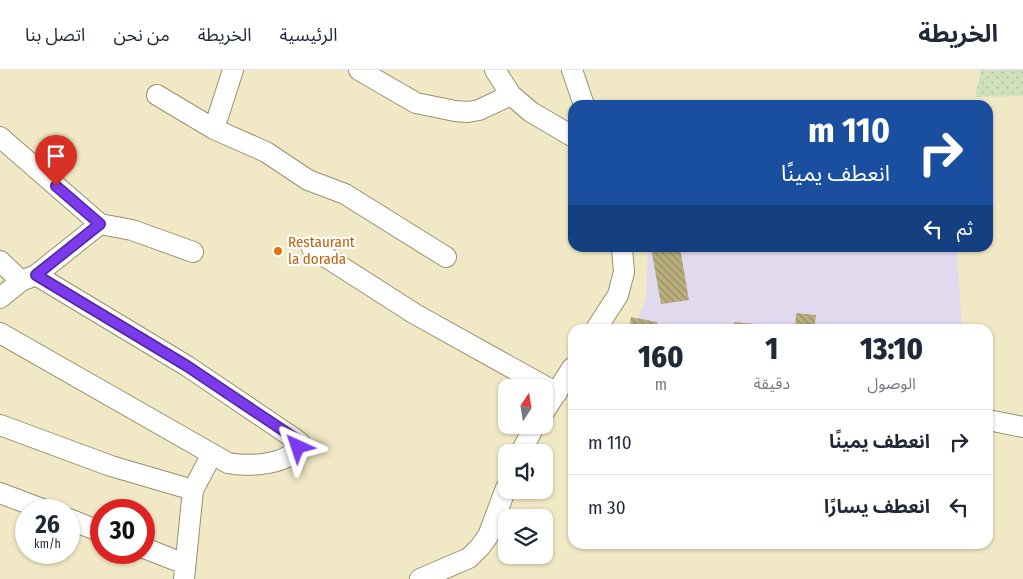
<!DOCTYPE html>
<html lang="ar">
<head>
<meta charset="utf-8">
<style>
	:root { --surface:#fff; --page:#f6f6f7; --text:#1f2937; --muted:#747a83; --line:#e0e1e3 }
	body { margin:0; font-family:"Fira Sans Condensed","Noto Sans Arabic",sans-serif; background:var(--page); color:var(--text); direction:rtl; height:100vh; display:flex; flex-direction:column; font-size:19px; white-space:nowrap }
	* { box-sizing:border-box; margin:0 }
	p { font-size:16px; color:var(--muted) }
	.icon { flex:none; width:28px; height:28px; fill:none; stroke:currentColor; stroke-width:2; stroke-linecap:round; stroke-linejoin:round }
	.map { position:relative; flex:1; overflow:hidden; direction:ltr }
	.details { position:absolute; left:568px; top:254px; width:425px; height:225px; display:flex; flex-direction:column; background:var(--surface); border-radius:15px; box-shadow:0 1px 4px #0004; direction:rtl }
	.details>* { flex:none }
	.top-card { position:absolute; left:568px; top:30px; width:425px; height:152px; border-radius:15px; box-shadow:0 1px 4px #0004; direction:rtl; background:#1a4fa0; color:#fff; overflow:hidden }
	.needle { width:32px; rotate:12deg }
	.buttons { position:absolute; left:498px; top:309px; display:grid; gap:10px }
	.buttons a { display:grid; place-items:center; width:55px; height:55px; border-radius:10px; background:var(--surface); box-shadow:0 1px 4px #0004; font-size:25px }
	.speed { position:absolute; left:15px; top:429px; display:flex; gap:10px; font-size:25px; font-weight:700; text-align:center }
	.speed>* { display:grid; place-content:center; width:65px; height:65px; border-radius:50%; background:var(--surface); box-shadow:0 1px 4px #0004; line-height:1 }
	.speed small { font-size:12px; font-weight:400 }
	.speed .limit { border:8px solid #d22; background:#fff; color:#111 }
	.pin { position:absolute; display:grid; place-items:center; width:42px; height:42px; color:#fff; margin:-51px -21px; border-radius:50% 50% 50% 0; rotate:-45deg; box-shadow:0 0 5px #0007 }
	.pin .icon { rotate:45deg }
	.me { position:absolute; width:55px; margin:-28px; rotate:318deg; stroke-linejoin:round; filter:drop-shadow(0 0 4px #0008) }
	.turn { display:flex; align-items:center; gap:18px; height:105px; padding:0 20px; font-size:22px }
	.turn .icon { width:65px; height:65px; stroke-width:2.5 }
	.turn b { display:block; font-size:35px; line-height:42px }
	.then { display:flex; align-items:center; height:48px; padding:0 20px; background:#0003; gap:10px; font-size:19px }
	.eta { display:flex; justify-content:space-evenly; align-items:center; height:85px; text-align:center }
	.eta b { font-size:30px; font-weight:800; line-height:35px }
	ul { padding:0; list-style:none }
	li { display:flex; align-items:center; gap:15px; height:65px; padding:0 20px; border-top:1px solid var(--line) }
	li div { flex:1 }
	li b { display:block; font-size:19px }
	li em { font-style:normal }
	header { display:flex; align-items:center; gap:30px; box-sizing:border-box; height:70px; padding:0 25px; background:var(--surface); border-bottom:1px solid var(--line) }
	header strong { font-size:24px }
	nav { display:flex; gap:28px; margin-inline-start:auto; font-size:18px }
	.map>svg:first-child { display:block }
	.education { fill:#e1daef }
	.grass { fill:url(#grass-dots) }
	.building { fill:url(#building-back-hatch) }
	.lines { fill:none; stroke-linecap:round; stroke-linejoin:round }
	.street-casing { stroke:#98916f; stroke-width:22 }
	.street { stroke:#fff; stroke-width:20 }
	.route-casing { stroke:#51269a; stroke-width:12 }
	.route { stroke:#7c3aed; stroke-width:9 }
	.food-dot { fill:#e8710a; stroke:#fff; stroke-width:2 }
	.labels { text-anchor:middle; stroke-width:4.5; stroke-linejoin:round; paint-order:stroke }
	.food-label { font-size:15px; fill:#c56008; stroke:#fff; text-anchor:start }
</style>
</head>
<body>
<header>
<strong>الخريطة</strong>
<nav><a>الرئيسية</a><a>الخريطة</a><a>من نحن</a><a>اتصل بنا</a></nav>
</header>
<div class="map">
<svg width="1023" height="509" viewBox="0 0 1023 509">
	<defs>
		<pattern id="grass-dots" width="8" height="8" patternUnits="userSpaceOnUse" patternTransform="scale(1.25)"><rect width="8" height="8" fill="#cfe0bd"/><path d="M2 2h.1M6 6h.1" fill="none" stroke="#b2c0a2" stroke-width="1.8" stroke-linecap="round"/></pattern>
		<pattern id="building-back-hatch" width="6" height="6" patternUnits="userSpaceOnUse" patternTransform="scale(1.25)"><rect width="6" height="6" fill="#b9ae7c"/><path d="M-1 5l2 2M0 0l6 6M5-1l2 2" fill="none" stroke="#978e65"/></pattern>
	</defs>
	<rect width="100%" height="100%" fill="#f1e9c5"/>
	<path class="education" d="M648 178H957L962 259H633L646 228Z"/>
	<path class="grass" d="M981 0H1023V26L975 27Z"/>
	<path class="building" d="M651 178H680L689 230 661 234Z
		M796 243 816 245 814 259H795Z
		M631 247 657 252 656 259H629Z
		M734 252 764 255V259H734Z"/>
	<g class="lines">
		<defs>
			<path id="street" d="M359 0 416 33 455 41 468 42 479 40 511 25
				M495 0 511 25 531 42 572 66
				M572 0 584 35
				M157 25 214 59 266 82 308 110 345 124 446 187
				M214 59 233 0
				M0 67 100 154 132 160 193 182
				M312 178 415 244 557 323
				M0 191 21 211
				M0 228 21 211 36 205 100 154
				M596 259 618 225 624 202 622 178
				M0 263 228 393C246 397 294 396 299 372L295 369 187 296 36 205
				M544 342 572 298
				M988 350 1023 357
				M0 355 111 396 193 420
				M521 382 535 355
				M0 423 45 440
				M69 449 101 462
				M144 478 185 494
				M184 509 193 420 212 384
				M420 509 469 488 480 477 488 466 506 418"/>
		</defs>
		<use href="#street" class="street-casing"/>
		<use href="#street" class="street"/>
	</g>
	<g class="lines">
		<defs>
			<path id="route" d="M56 116 100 154 36 205 187 296 296 369 299 372 298 377"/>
		</defs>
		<use href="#route" class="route-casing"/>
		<use href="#route" class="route"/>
	</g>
	<circle class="food-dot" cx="278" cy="181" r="5"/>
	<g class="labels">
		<g class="food-label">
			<text x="288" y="177">Restaurant<tspan x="288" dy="17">la dorada</tspan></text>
		</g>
	</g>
</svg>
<div class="buttons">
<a><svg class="needle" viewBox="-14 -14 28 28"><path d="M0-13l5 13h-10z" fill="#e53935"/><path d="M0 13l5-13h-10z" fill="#747a83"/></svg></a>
<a><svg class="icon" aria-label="sound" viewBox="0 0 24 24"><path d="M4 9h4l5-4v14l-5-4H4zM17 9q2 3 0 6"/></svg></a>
<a><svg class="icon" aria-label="layers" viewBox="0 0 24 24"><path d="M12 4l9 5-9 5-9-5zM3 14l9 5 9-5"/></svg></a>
</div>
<div class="speed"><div>26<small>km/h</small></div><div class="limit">30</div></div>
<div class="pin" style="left:56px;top:116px;background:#d93025"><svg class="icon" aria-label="arrive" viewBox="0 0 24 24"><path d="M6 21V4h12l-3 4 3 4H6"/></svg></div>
<svg class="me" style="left:298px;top:377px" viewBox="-20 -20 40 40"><path d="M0-17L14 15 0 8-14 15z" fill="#7c3aed" stroke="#fff" stroke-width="4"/></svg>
<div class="top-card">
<div class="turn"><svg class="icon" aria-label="right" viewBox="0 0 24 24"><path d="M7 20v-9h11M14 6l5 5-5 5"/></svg><div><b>110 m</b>انعطف يمينًا</div></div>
<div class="then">ثم<svg class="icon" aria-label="left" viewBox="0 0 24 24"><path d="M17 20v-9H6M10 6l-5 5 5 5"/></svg></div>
</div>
<section class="details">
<div class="eta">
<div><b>13:10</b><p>الوصول</p></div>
<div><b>1</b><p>دقيقة</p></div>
<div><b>160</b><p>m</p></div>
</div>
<ul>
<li><svg class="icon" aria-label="right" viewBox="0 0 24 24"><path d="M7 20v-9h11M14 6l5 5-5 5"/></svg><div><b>انعطف يمينًا</b></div><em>110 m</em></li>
<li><svg class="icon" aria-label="left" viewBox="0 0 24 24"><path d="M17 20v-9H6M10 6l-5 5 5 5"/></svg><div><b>انعطف يسارًا</b></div><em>30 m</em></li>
</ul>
</section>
</div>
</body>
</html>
